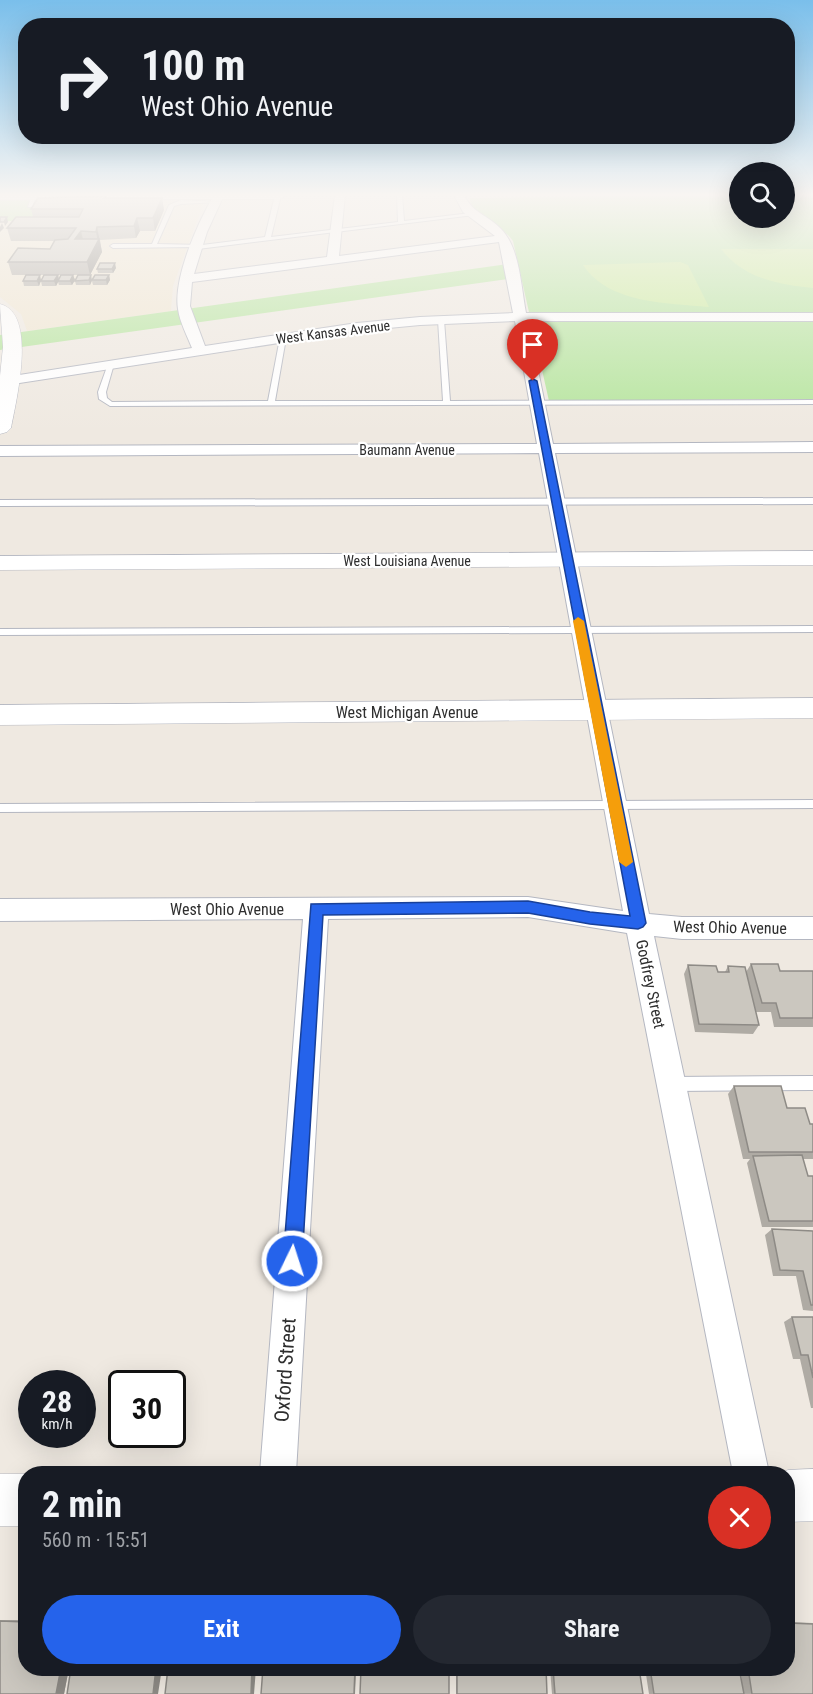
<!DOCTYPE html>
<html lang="en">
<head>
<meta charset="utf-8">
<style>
	:root { --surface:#171b24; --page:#242831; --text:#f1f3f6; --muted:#9ea1a6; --accent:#2563eb }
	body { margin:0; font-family:"Roboto Condensed",sans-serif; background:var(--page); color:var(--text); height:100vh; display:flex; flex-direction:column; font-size:22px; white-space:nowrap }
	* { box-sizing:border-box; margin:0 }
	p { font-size:20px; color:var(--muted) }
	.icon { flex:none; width:33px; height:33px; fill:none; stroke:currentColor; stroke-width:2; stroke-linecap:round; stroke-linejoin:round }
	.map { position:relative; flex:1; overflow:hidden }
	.panel { position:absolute; left:18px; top:1466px; width:777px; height:210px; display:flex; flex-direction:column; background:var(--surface); border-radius:24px; box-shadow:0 6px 24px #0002 }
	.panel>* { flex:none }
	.top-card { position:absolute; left:18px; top:18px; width:777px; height:126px; border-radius:24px; box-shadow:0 6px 24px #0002; background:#171b24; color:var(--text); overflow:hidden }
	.buttons { position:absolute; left:729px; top:162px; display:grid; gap:12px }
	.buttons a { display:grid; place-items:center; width:66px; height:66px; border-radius:50%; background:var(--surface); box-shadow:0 6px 24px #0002; font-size:30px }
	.speed { position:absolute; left:18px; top:1370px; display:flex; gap:12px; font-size:30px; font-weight:700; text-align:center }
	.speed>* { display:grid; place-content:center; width:78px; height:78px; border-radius:50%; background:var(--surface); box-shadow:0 6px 24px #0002; line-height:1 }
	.speed small { font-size:15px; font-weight:400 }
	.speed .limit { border:3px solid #111; border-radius:9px; background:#fff; color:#111 }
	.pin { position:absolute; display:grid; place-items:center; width:51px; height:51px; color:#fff; margin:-62px -26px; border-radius:50% 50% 50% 0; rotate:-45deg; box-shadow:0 0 6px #0007 }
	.pin .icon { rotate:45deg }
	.me { position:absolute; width:66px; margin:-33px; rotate:4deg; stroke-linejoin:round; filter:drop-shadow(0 0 4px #0008) }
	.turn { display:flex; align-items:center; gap:21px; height:126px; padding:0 24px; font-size:27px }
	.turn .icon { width:78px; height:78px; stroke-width:2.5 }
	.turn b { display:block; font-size:42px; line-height:51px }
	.round { display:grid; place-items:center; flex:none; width:63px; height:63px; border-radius:32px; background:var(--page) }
	.head { display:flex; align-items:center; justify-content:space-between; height:102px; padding:0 24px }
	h1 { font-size:36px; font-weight:700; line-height:45px }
	.action { display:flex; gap:12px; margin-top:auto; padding:12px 24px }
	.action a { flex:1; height:69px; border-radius:36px; background:var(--accent); color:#fff; font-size:24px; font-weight:700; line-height:69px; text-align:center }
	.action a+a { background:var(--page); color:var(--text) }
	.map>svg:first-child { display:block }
	.education { fill:#f0e6d1 }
	.green { fill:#b6e59e }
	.pitch { fill:#c9ec9a }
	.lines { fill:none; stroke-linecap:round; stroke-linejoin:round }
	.lane-casing { stroke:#b4b7c1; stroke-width:2 }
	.street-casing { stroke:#b4b7c1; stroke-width:2 }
	.secondary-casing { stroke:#b4b7c1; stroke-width:1 }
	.lane { fill:#fff; fill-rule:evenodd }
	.street { fill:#fff; fill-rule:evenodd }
	.secondary { fill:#fff; fill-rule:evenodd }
	.wall { fill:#afaba4 }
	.shaded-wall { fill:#8e8b86 }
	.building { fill:#cbc7bf; stroke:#8e8b86; stroke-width:1.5 }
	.route { fill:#2563eb; stroke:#184099; stroke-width:1.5 }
	.slow { fill:#f59e0b }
	.labels { text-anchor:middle; stroke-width:4.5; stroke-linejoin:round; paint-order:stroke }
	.far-street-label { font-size:14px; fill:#2e2e2e; stroke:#fff }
	.street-label { font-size:16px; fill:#2e2e2e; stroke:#fff }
	.near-street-label { font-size:20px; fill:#2e2e2e; stroke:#fff }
</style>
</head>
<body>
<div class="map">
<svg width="813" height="1694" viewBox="0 0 813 1694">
	<rect width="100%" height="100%" fill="#efe9e1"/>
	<path class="education" d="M197 199 204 202 173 286 171 311 27 331 21 314 0 297V221L42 200Z"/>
	<path class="green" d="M739 195 740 218H784L785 195H813V399L549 401 513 241C502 224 469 215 470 198Z
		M0 196H44L34 221H0Z
		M508 264V279L0 350V335Z"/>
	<path class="pitch" d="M721 249H813V288C779 285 743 278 721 249Z
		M680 262 688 265 709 307C667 303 609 304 583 265Z"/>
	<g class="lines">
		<defs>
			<path id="lane" d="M32 195 37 196 33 204 50 206 28 207Z
				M275 195H281L271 237 398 222 397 195H402L404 221 471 213 474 215 198 249 195 247 113 248 110 246 113 244H152L169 205 181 200 217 202 181 204 174 206 157 244 202 245 265 237Z
				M441 318 444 320 450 401 813 400V404L110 406 99 399 98 392 108 364 111 362 114 364 106 392 107 398 112 402 268 401 280 338 283 336 286 338 275 401H443L438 320Z
				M813 498V504L0 506V500Z
				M813 626V632L0 635V629Z
				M813 800V808L0 812V804Z
				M813 1076V1090L672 1091 667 1089 665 1084 667 1079 672 1077Z"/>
			<path id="street" d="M214 195H224L207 232 194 274 327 257 335 195H345L339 256 495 236 463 212 454 195H464C472 213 488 215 501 229 520 248 521 287 526 313H813V321H528L553 444 813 442V452L555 453 649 914 682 917H813V939H682L654 936 769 1473H733L627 933 528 917 328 919 296 1473H260L303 919 0 921V899L528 897 623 911 539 453 0 456V446L537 444 515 321 420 325 357 331 0 386V378L192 348C187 335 180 323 178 309 173 278 198 222 214 195ZM499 242 513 313 420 317 357 323 205 346 190 306 192 282Z"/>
			<path id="secondary" d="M0 195H287L280 199 0 200Z
				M0 304C38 313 16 401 11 428L7 432 0 434V376L3 347Z
				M813 551V565L0 570V556Z
				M813 698V718L0 725V705Z
				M813 1469V1521L788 1522V1473H781L788 1470Z
				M0 1474H26V1526H0Z"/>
		</defs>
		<use href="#lane" class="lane-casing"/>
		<use href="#street" class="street-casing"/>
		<use href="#secondary" class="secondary-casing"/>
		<use href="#lane" class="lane"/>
		<use href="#street" class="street"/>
		<use href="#secondary" class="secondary"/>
	</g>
	<path class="wall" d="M106 198H162L164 210 155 231H140L136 238 100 240 102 252 90 275H58L59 279 73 275 75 280 72 285H59L58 282 56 286H42L41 281 39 286H24L23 281 41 280 54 275H12L8 262 50 249 54 241H11L7 228 33 217 31 209Z
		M116 268 113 273H98L97 269Z
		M109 275 110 280 107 285H93L92 281 90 285H76L75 281 92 280Z
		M751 964 780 971H813V1027H774L771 1012H756L759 1025 753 1034 695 1032 684 974 688 965 718 972H725L728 966 746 972Z
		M734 1086 787 1108 810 1124H813V1159H803L808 1176H813V1227H762L747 1163 750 1159H743L728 1094Z
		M772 1229 813 1231V1311L803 1310 796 1276H773L765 1235Z
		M792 1317H813V1408H811L800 1359H793L784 1322Z
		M0 1620H26V1668H69L64 1694H0Z
		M788 1622 813 1623V1694H649L645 1668H739L742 1683 740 1668H788Z
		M456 1668H546L547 1694H456Z
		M550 1668H639L643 1694H552Z"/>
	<path class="shaded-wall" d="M162 198 164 210 155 231 153 218Z
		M7 217 8 222 5 226 4 222Z
		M137 218 140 231 136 238 134 226Z
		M2 223 4 228 0 232V227Z
		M97 227 102 252 90 275 87 262 98 242 96 232Z
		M81 231 84 244 75 239Z
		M115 263 116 268 113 273 112 269Z
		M40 275 41 280 39 286 37 281Z
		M58 275 59 280 56 286 54 281Z
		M73 275 75 280 72 285 70 281Z
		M91 275 92 280 90 285 89 280Z
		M109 275 110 280 107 285 106 280Z
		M61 1668H69L64 1694H56Z
		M156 1668H162L158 1694H153Z
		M252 1668H256L254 1694H251Z
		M355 1668H356L355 1694H354Z"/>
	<path class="building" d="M106 196 104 198H162L153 218H137L134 226 97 227 96 232 81 231 75 239H99L87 262H8L18 248 50 249 55 240 68 239 76 228H7L16 217H79L83 209H31L38 198Z
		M0 217H7L4 222H0Z
		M100 263H115L112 269H97Z
		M26 275H40L37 281H23Z
		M44 275H58L54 281H41Z
		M61 275H73L70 281H58Z
		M78 275H91L89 280 75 281Z
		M95 275H109L106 280H92Z
		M751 964H778L780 971H813V1018H780L776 1003H762Z
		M688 965 716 966 718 972H729L728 966 745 967 759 1025 699 1024Z
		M734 1086H781L787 1108H805L810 1124H813V1152H749Z
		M802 1155 808 1176H813V1221H769L753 1156Z
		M772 1229 813 1231V1305H811L803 1271 780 1270Z
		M792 1317H813V1378L808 1355H801Z
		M0 1621 26 1622V1668H61L56 1694H0Z
		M788 1623 813 1624V1694H752L748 1668H788Z
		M71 1668H156L153 1694H67Z
		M168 1668H252L251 1694H165Z
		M263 1668H355L354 1694H261Z
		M361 1668H449V1694H360Z
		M457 1668H546L547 1694H457Z
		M553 1668H639L643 1694H555Z
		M650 1668H739L744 1694H654Z"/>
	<linearGradient id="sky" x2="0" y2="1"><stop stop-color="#7abfeb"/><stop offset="0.45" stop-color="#f8f5f2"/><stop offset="1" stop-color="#f8f5f2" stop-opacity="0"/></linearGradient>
	<rect width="813" height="432" fill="url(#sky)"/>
	<path class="route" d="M533 379 537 381 646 923 643 927 638 929 590 924 528 913 323 915 302 1261 299 1268 292 1271 286 1268 283 1261 311 904 528 901 590 912 630 916 529 381Z"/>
	<path class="slow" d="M578 617 584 621 633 862 626 867 619 862 573 621Z"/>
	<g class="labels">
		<g class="far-street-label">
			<text transform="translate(333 332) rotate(-7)" y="5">West Kansas Avenue</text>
			<text x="407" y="455">Baumann Avenue</text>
			<text x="407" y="566">West Louisiana Avenue</text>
		</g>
		<g class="street-label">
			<text x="407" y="718">West Michigan Avenue</text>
			<text x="227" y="915">West Ohio Avenue</text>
			<text transform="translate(730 927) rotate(1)" y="6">West Ohio Avenue</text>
			<text transform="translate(651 984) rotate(78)" y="6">Godfrey Street</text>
		</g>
		<g class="near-street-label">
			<text transform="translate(285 1370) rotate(-86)" y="7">Oxford Street</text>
		</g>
	</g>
</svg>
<div class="buttons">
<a><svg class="icon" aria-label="search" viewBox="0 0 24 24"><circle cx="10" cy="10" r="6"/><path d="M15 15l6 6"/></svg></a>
</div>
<div class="speed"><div>28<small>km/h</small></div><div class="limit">30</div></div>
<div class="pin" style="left:533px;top:381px;background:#d93025"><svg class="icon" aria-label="arrive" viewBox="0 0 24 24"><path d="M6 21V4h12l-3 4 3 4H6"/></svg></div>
<svg class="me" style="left:292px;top:1261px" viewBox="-20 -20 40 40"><circle r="17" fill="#2563eb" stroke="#fff" stroke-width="3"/><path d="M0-11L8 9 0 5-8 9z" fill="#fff"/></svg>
<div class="top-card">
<div class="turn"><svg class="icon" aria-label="right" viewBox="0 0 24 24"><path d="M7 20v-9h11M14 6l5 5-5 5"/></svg><div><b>100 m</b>West Ohio Avenue</div></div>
</div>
<section class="panel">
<div class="head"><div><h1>2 min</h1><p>560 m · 15:51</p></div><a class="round" style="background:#d93025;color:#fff"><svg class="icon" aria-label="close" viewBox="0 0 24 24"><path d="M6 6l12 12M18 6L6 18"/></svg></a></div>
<div class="action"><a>Exit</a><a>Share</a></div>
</section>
</div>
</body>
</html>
